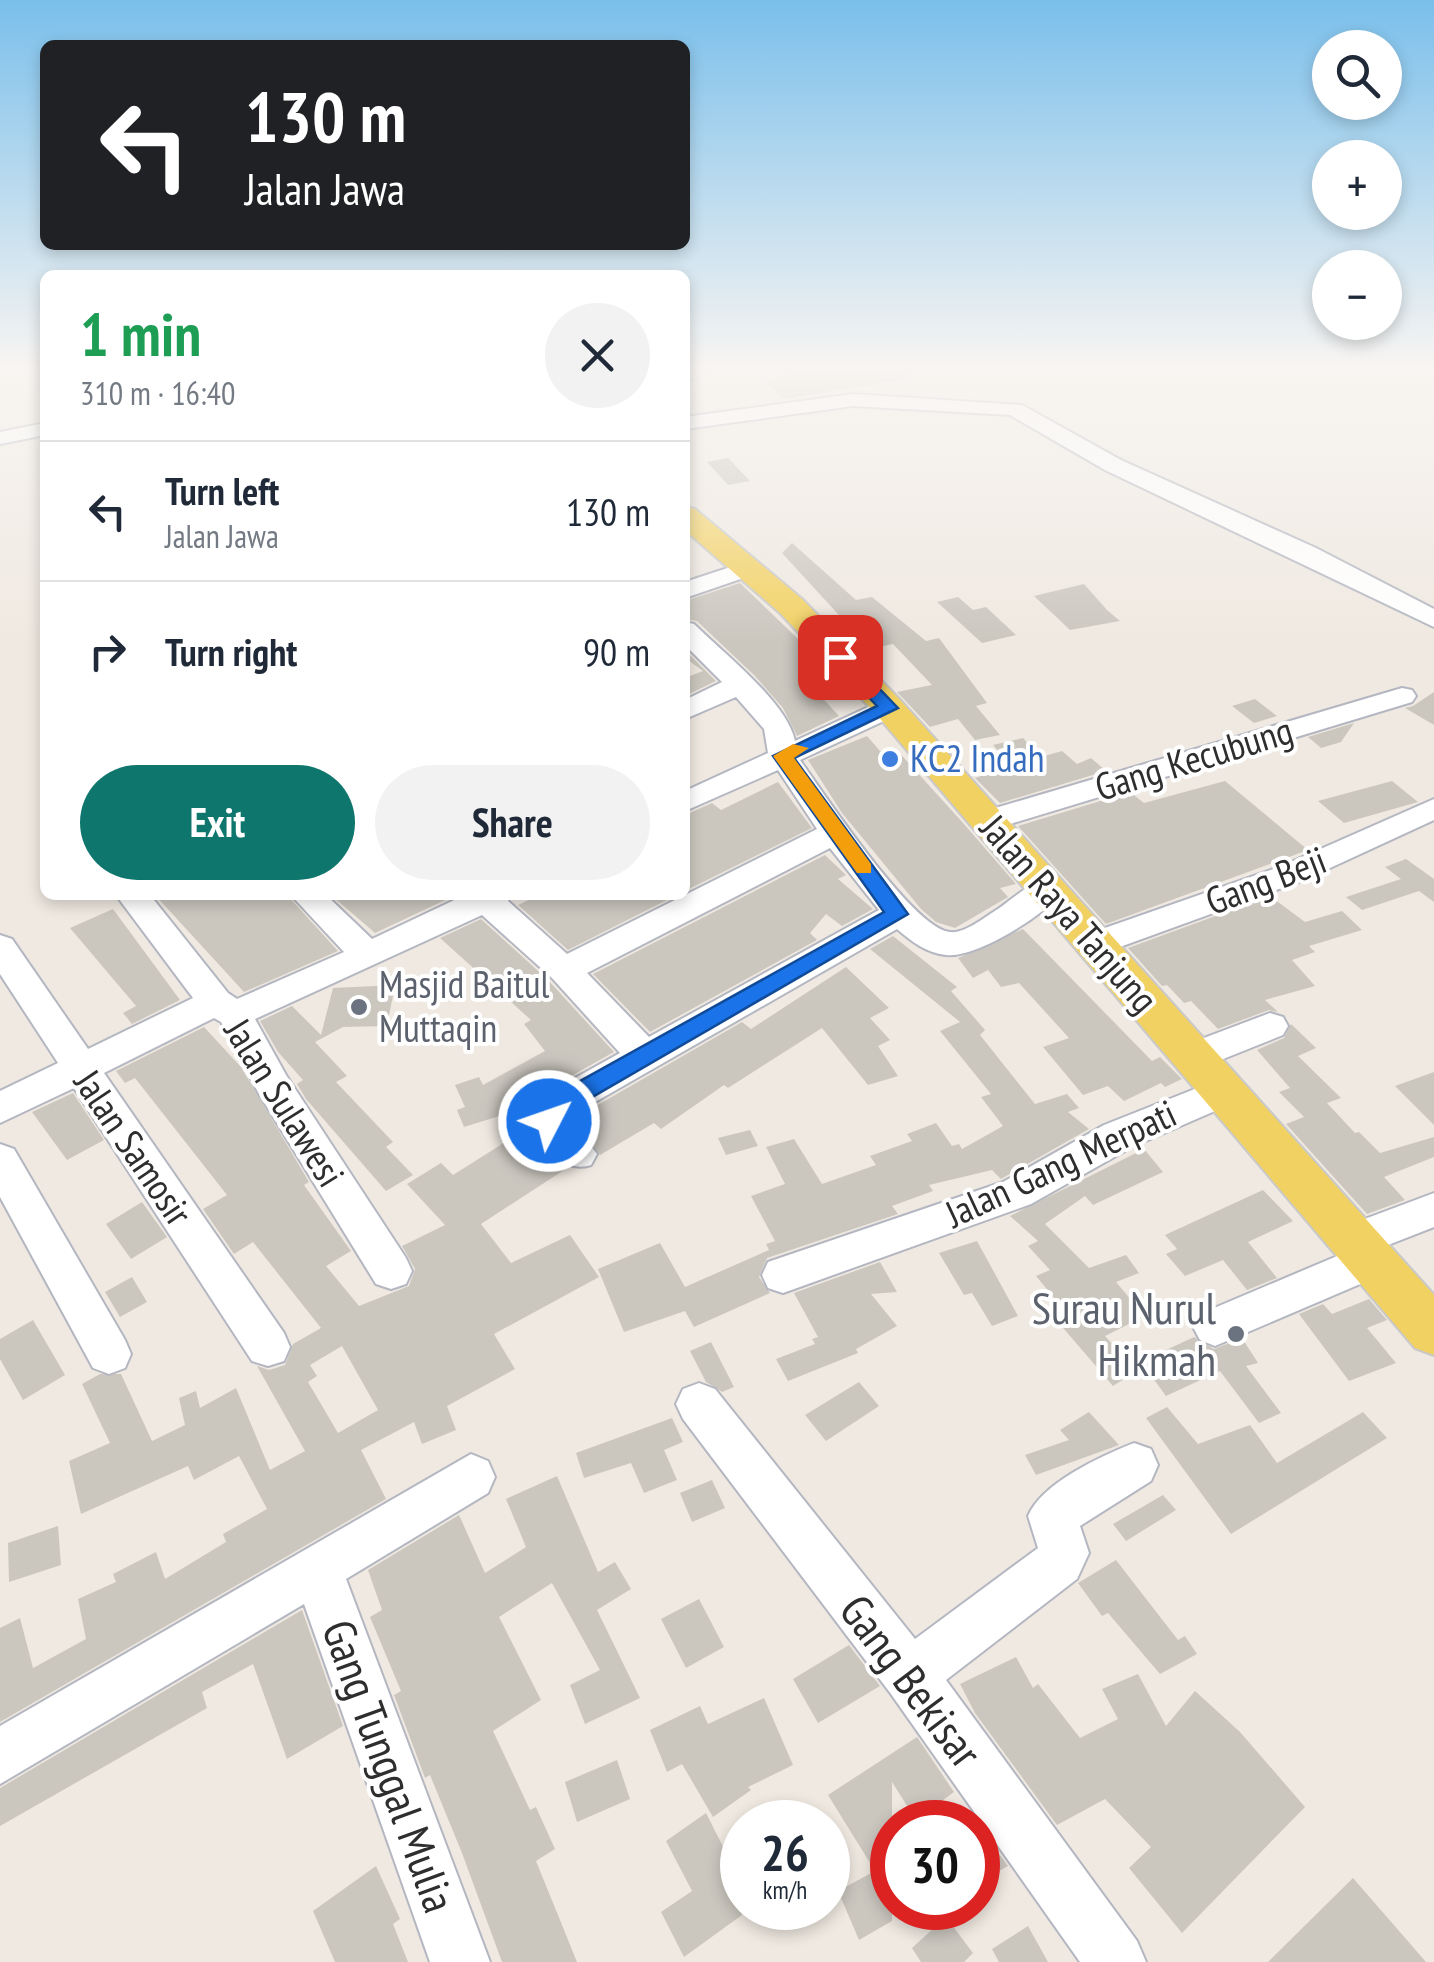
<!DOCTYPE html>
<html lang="en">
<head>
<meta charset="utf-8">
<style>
	:root { --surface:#fff; --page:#f2f2f3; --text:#1f2937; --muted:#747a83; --line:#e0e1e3; --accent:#0f766e }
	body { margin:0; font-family:"PT Sans Narrow",sans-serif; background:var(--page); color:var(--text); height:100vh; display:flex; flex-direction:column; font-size:38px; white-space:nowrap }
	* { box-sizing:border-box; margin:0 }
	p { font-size:32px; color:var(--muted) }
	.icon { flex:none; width:55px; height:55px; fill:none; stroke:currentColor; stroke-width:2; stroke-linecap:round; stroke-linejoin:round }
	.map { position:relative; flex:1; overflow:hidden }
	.sheet { position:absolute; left:40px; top:270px; width:650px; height:630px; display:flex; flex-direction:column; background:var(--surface); border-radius:15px; box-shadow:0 5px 15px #0003 }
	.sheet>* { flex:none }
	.guide { position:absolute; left:40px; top:40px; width:650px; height:210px; border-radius:15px; box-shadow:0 5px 15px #0003; background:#202124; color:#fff; overflow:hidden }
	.fabs { position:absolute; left:1312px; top:30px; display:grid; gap:20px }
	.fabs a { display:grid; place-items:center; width:90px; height:90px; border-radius:50%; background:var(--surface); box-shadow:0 5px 15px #0003; font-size:50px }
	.speed { position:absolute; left:720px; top:1800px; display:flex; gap:20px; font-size:50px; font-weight:700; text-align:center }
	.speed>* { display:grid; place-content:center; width:130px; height:130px; border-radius:50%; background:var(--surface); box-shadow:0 5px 15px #0003; line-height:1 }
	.speed small { font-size:25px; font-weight:400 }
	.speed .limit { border:15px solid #d22; background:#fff; color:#111 }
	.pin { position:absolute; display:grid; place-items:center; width:85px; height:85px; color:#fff; margin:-42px; border-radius:20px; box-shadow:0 5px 15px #0006 }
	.me { position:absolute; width:110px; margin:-55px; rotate:49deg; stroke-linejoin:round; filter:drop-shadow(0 0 8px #0008) }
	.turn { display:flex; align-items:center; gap:35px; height:210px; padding:0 40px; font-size:45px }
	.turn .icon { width:130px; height:130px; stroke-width:2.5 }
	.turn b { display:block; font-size:70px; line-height:85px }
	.round { display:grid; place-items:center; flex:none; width:105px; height:105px; border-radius:52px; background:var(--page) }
	.headline { display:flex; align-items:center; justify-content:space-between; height:170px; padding:0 40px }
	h1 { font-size:60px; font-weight:600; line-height:75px; color:#1e9e55 }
	.button { display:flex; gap:20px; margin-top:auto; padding:20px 40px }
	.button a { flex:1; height:115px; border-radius:60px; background:var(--accent); color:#fff; font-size:40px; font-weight:600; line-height:115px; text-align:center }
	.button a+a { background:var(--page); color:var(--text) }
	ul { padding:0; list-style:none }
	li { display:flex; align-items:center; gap:30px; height:140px; padding:0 40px; border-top:2px solid var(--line) }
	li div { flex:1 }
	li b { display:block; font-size:38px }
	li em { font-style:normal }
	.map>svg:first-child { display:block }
	.building { fill:#cbc7bf; fill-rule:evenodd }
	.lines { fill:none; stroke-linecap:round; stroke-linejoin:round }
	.minor-casing { stroke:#b4b7c1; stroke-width:4 }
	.major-casing { stroke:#c9c9c9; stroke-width:4 }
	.minor { fill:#fff; fill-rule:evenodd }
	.major { fill:#f2d163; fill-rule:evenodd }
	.route { fill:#1a73e8; stroke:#114b97; stroke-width:2.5 }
	.slow { fill:#f59e0b }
	.shop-dot { fill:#3f7fe0; stroke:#fff; stroke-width:4 }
	.worship-dot { fill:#6b7280; stroke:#fff; stroke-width:4 }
	.labels { text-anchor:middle; stroke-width:8; stroke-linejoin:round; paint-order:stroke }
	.shop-label { font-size:38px; fill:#366cbe; stroke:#fff; text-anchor:start }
	.street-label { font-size:38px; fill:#2e2e2e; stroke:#fff }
	.worship-label { font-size:38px; fill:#5b616d; stroke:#fff; text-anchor:start }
	.near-worship-label { font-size:45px; fill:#5b616d; stroke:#fff; text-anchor:end }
	.near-street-label { font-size:45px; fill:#2e2e2e; stroke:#fff }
</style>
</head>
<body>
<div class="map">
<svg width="1434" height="1962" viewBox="0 0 1434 1962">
	<rect width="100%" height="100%" fill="#efe9e1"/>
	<path class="building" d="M808 369H906L907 379 784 399 766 382Z
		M728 458 750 481 728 485 707 462Z
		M792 543 856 600 872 597 926 641 939 638 987 703 976 706 1000 735 975 740 958 719 930 727 897 692 932 685 893 644 870 649 782 553Z
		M740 583 821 661 814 663 837 687 817 692 839 716 797 736 783 708 755 676 697 621 685 619V601Z
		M1084 584 1107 610 1120 621 1070 630 1034 596Z
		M958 597 973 610 986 607 1016 635 982 643 937 602Z
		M685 650 716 681 685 696V678L703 671 685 658Z
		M1434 692V725L1405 708 1413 706Z
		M1255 699 1277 716 1254 723 1232 706Z
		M1354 723 1341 742 1321 748 1308 737Z
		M867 736 880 751 895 748 964 824 1016 884 1000 888 1008 897 955 928 936 922 921 909 842 813 808 760Z
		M1023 738 1041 757 1062 751 1077 764 1091 758 1106 771 1000 803 975 778 1012 766 993 745Z
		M1225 781 1308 850 1106 924 1018 826 1130 792 1144 803Z
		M1392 781 1418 802 1344 823 1318 801Z
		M778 782 812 828 685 891V815L712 803 721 810Z
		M825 855 846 875 838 879 873 909 842 926 826 914 810 933 817 940 650 1032 593 974Z
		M1406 859 1434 879V902L1419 891 1362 910 1346 897 1401 879 1385 867Z
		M155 895H287L338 951 244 992Z
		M331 895H453L454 896 375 933Z
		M539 895H677L568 950 518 905Z
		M1270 896 1305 922 1342 911 1362 930 1309 946 1315 952 1292 960 1315 986 1265 1000 1278 1012 1269 1010 1218 1029 1191 1001 1184 1003 1167 985 1162 986 1128 948Z
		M113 909 180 1000 132 1024 123 1013 136 1006 70 928Z
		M481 919 549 981 614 1052 539 1094 532 1106 464 1127 457 1110 465 1107 455 1085 479 1077 483 1085 545 1051 524 1024 531 1020 440 938Z
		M1023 929 1152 1061 1160 1057 1182 1079 1165 1087 1161 1083 1124 1101 1108 1086 1083 1095 1043 1047 1069 1038 1019 983 1001 987 988 970 973 978 958 958Z
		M893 936 957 987 951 991 985 1030 980 1035 1035 1104 1067 1094 1079 1108 1068 1112 1089 1129 1001 1179 992 1170 929 1185 933 1191 892 1206 898 1214 767 1258 759 1277 770 1293 694 1327 685 1311 624 1332 598 1269 660 1243 685 1287 769 1250 766 1244 775 1241 751 1196 785 1184 766 1147 794 1139 822 1184 876 1165 870 1156 912 1141 907 1134 936 1123 952 1146 959 1144 962 1149 1003 1126 981 1097 991 1094 940 1031 960 1022 870 949Z
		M846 967 889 1008 870 1018 890 1040 878 1046 898 1076 868 1085 822 1028 728 1088 724 1085 661 1129 654 1123 600 1155 575 1118 742 1022 751 1029Z
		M395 985 387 1026 343 1027 315 1042 347 1076 336 1082 393 1142 386 1147 413 1175 386 1191 306 1099 297 1084 303 1080 278 1052 260 1021 292 1006 321 1035 333 988Z
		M1291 1024 1316 1048 1298 1056 1341 1098 1327 1103 1355 1133 1359 1132 1380 1153 1434 1137V1157L1384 1177 1405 1200 1367 1214 1286 1124 1304 1117 1279 1092 1290 1088 1257 1050 1284 1038Z
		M204 1027 241 1067 309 1182 304 1185 351 1251 326 1266 359 1306 409 1286 415 1269 402 1246 445 1225 407 1184 441 1163 453 1175 529 1127 541 1149 567 1168 481 1224 511 1263 570 1235 599 1277 494 1334 515 1369 447 1406 456 1430 422 1444 414 1422 361 1450 386 1499 0 1722V1628L20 1618 33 1668 86 1639 78 1599 116 1582 113 1574 156 1552 165 1579 226 1542 223 1534 267 1509 239 1456 194 1480 188 1466 81 1514 69 1461 110 1443 82 1384 100 1374H121L152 1441 185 1425 179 1398 196 1391 200 1408 236 1388 270 1470 305 1451 257 1366 269 1370 285 1365 293 1344 321 1328 253 1242 234 1254 203 1209 227 1195 135 1078 125 1083 116 1071ZM342 1346 378 1410 338 1433 308 1382 317 1376 310 1365Z
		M1434 1072V1125L1395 1086Z
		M73 1093 104 1140 67 1160 32 1112Z
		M750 1130 758 1146 726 1155 718 1138Z
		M1144 1149 1163 1172 1093 1205 1085 1196 1045 1224 1089 1268 1126 1255 1139 1273 1116 1282 1145 1316 1105 1336 1137 1371 1113 1386 1058 1322 1069 1316 1036 1276 1050 1270 1028 1246 1038 1241 1010 1216Z
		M1263 1190 1293 1221 1248 1242 1277 1278 1247 1290 1223 1260 1185 1276 1166 1254 1177 1249 1165 1235Z
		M142 1202 167 1237 131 1259 106 1224Z
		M977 1241 1018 1316 992 1326 972 1293 964 1295 939 1253Z
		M880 1262 897 1292 871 1294 897 1326 856 1349 858 1353 788 1381 776 1359 815 1344 812 1339 818 1337 794 1293Z
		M132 1277 147 1302 120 1317 105 1292Z
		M1369 1299 1387 1320 1367 1328 1396 1363 1349 1381 1299 1314 1323 1304 1332 1314Z
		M33 1320 65 1375 23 1400 0 1359V1339Z
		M1194 1337 1214 1349 1242 1338 1258 1363 1246 1366 1281 1413 1259 1423 1220 1371 1166 1396 1144 1366 1170 1355 1166 1350Z
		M711 1342 734 1387 722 1392 706 1382 690 1351Z
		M859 1382 879 1406 826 1441 805 1415Z
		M1167 1407 1198 1444 1250 1425 1277 1463 1363 1412 1387 1438 1231 1534 1146 1418Z
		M1089 1412 1119 1445 1036 1475 1025 1455 1069 1440 1060 1430Z
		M672 1418 683 1442 664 1450 677 1480 644 1493 631 1463 584 1478 576 1453Z
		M557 1476 598 1572 615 1562 631 1589 597 1610 640 1698 585 1724 570 1685 600 1670 552 1583 499 1617 541 1700 493 1731 530 1810 536 1807 555 1849 536 1861 577 1962H502L462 1853 430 1775 425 1778 394 1695 401 1691 370 1617 382 1610 368 1570 459 1515 485 1573 526 1547 506 1499Z
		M712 1480 725 1508 692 1522 680 1493Z
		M1163 1495 1176 1510 1126 1541 1113 1524Z
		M58 1526 61 1565 9 1582 8 1543Z
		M1116 1560 1178 1640 1185 1636 1197 1654 1160 1674 1108 1613 1102 1616 1078 1583Z
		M699 1599 724 1647 686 1668 661 1619Z
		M302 1610 343 1726 287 1759 253 1664 202 1692 207 1708 0 1826V1788Z
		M849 1645 880 1686 818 1723 793 1679Z
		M1016 1657 1033 1688 1038 1684 1080 1738 1118 1719 1102 1689 1138 1674 1166 1726 1195 1691 1240 1732 1305 1807 1182 1933 1129 1868 1151 1847 1105 1799 1057 1825 975 1713 960 1684Z
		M764 1698 793 1765 748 1787 751 1790 713 1817 682 1764 667 1772 650 1730 700 1706 708 1724Z
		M917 1737 954 1792 916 1820 892 1782V1921L859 1940 838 1891 875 1871 828 1795Z
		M617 1760 630 1799 577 1822 565 1782Z
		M706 1813 742 1884V1915L684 1957 661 1912 692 1891 666 1841Z
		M989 1840 1008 1866 999 1871 994 1864 978 1873V1846Z
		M376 1866 400 1919 393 1924 408 1962H335L313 1911Z
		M1353 1878 1426 1962H1268Z
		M946 1917 973 1953 964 1962H921L912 1948Z
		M1028 1926 1048 1962H999L992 1949Z"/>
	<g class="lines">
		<defs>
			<path id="minor" d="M685 369H710L685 383Z
				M853 394 1022 405 1121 460 1316 548 1434 609V627L1105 470 1010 415 853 406 685 429V417Z
				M45 423V435L0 444V432Z
				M749 561 758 563 761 568 758 573 685 598V582Z
				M685 622 694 624C723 653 787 702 795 741L879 702H899L903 708 899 714 800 760C823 792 913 929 950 932 965 934 986 916 998 909 1017 896 1034 876 1059 883L1063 890C1048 914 975 959 946 955 926 953 911 941 897 929L569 1117 597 1154 591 1165C562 1174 535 1144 530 1116L541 1097 620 1053 552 978 482 915 255 1019 286 1075 406 1258 412 1271 406 1284 391 1289 376 1284 259 1094 221 1022 214 1018 104 1073 284 1333 290 1347 284 1361 268 1366 252 1361 74 1088 0 1123V1091L58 1063 0 974V935L12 939 88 1049 193 998 116 895H150L228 993 237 999 344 952 291 895H326L372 939 465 895H512L508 901 567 954 817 829 778 770 685 811V791L768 753 764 729 736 697 685 719V700L722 682 685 645ZM830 848 879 910 649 1037 587 973Z
				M1402 688 1412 690 1416 696 1412 702 997 828 986 830 971 821 975 814Z
				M1434 799V820L1304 880 1106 952H1082L1077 944 1082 936 1282 866Z
				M1270 1013 1283 1017 1288 1026 1283 1035 1193 1071 1180 1067 1175 1057 1180 1047Z
				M1225 1077 1238 1081 1244 1091 1238 1101 1132 1147 1031 1204 783 1293 768 1288 762 1275 768 1262 1003 1182 1104 1125Z
				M0 1144 14 1149 125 1340 131 1354 125 1368 109 1374 93 1368 0 1197Z
				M1434 1193V1227L1383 1247 1392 1261 1386 1273 1215 1346 1200 1340 1193 1327 1200 1314 1342 1254 1332 1241 1338 1229Z
				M699 1383 715 1389 915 1639 1038 1548 1028 1516C1042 1483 1101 1456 1134 1443L1151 1449 1158 1465 1151 1481 1080 1526 1089 1553 1077 1579 946 1680 1137 1941 1146 1962H1080L891 1694 683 1419 676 1404 683 1389Z
				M471 1454 488 1461 495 1477 488 1493 346 1579 490 1962H430L304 1604 0 1784V1726Z"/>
			<path id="major" d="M685 507 695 509 802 599 901 701 1434 1295V1355L1415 1348 877 715 780 613 685 530Z"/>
		</defs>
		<use href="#minor" class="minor-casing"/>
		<use href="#major" class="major-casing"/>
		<use href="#minor" class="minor"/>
		<use href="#major" class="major"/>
	</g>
	<linearGradient id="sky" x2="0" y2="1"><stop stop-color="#7abfeb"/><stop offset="0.57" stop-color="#f8f5f2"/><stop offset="1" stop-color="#f8f5f2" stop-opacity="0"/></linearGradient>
	<rect width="1434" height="644" fill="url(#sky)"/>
	<path class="route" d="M834 654H846L898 708 794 758 908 914 565 1113 558 1128H540L536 1121 546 1100 884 912 773 756 877 706 834 661Z"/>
	<path class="slow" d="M793 744 809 748 794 758 871 864V873H857L773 756Z"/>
	<circle class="shop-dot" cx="890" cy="759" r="10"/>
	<g class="worship-dot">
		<circle cx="359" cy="1007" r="10"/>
		<circle cx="1236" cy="1334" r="10"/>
	</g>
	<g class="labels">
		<g class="shop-label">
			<text x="910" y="772">KC2 Indah</text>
		</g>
		<g class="street-label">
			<text transform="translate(1194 759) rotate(-17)" y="13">Gang Kecubung</text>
			<text transform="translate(1266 881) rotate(-21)" y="13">Gang Beji</text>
			<text transform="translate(1069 914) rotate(49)" y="13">Jalan Raya Tanjung</text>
			<text transform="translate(284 1103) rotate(58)" y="13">Jalan Sulawesi</text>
			<text transform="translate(133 1148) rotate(56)" y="13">Jalan Samosir</text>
			<text transform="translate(1061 1164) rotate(-25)" y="13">Jalan Gang Merpati</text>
		</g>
		<g class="worship-label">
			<text x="379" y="998">Masjid Baitul<tspan x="379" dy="44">Muttaqin</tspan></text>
		</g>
		<g class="near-worship-label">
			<text x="1216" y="1324">Surau Nurul<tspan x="1216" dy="52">Hikmah</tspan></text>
		</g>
		<g class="near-street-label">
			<text transform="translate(911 1681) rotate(53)" y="16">Gang Bekisar</text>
			<text transform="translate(389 1766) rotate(70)" y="16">Gang Tunggal Mulia</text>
		</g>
	</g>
</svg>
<div class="fabs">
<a><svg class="icon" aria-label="search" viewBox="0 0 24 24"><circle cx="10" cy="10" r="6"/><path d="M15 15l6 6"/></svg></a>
<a>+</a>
<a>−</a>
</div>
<div class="speed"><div>26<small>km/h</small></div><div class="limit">30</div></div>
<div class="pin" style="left:840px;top:657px;background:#d93025"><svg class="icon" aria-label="arrive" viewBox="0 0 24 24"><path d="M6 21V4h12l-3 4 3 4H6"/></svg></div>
<svg class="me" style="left:549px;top:1121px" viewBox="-20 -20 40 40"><circle r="17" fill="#1a73e8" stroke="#fff" stroke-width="3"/><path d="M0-11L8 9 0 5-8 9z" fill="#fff"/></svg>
<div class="guide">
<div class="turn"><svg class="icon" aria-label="left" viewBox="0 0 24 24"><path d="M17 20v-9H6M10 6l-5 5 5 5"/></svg><div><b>130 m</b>Jalan Jawa</div></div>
</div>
<section class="sheet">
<div class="headline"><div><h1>1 min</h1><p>310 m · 16:40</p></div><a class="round"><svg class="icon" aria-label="close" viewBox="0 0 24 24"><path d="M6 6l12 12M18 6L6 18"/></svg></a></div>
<ul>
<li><svg class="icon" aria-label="left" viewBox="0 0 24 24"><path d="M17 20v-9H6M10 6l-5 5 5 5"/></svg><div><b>Turn left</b><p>Jalan Jawa</p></div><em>130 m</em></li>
<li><svg class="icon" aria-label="right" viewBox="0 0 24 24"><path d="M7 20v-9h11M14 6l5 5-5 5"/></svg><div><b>Turn right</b></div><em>90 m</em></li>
</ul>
<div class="button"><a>Exit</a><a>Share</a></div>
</section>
</div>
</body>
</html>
